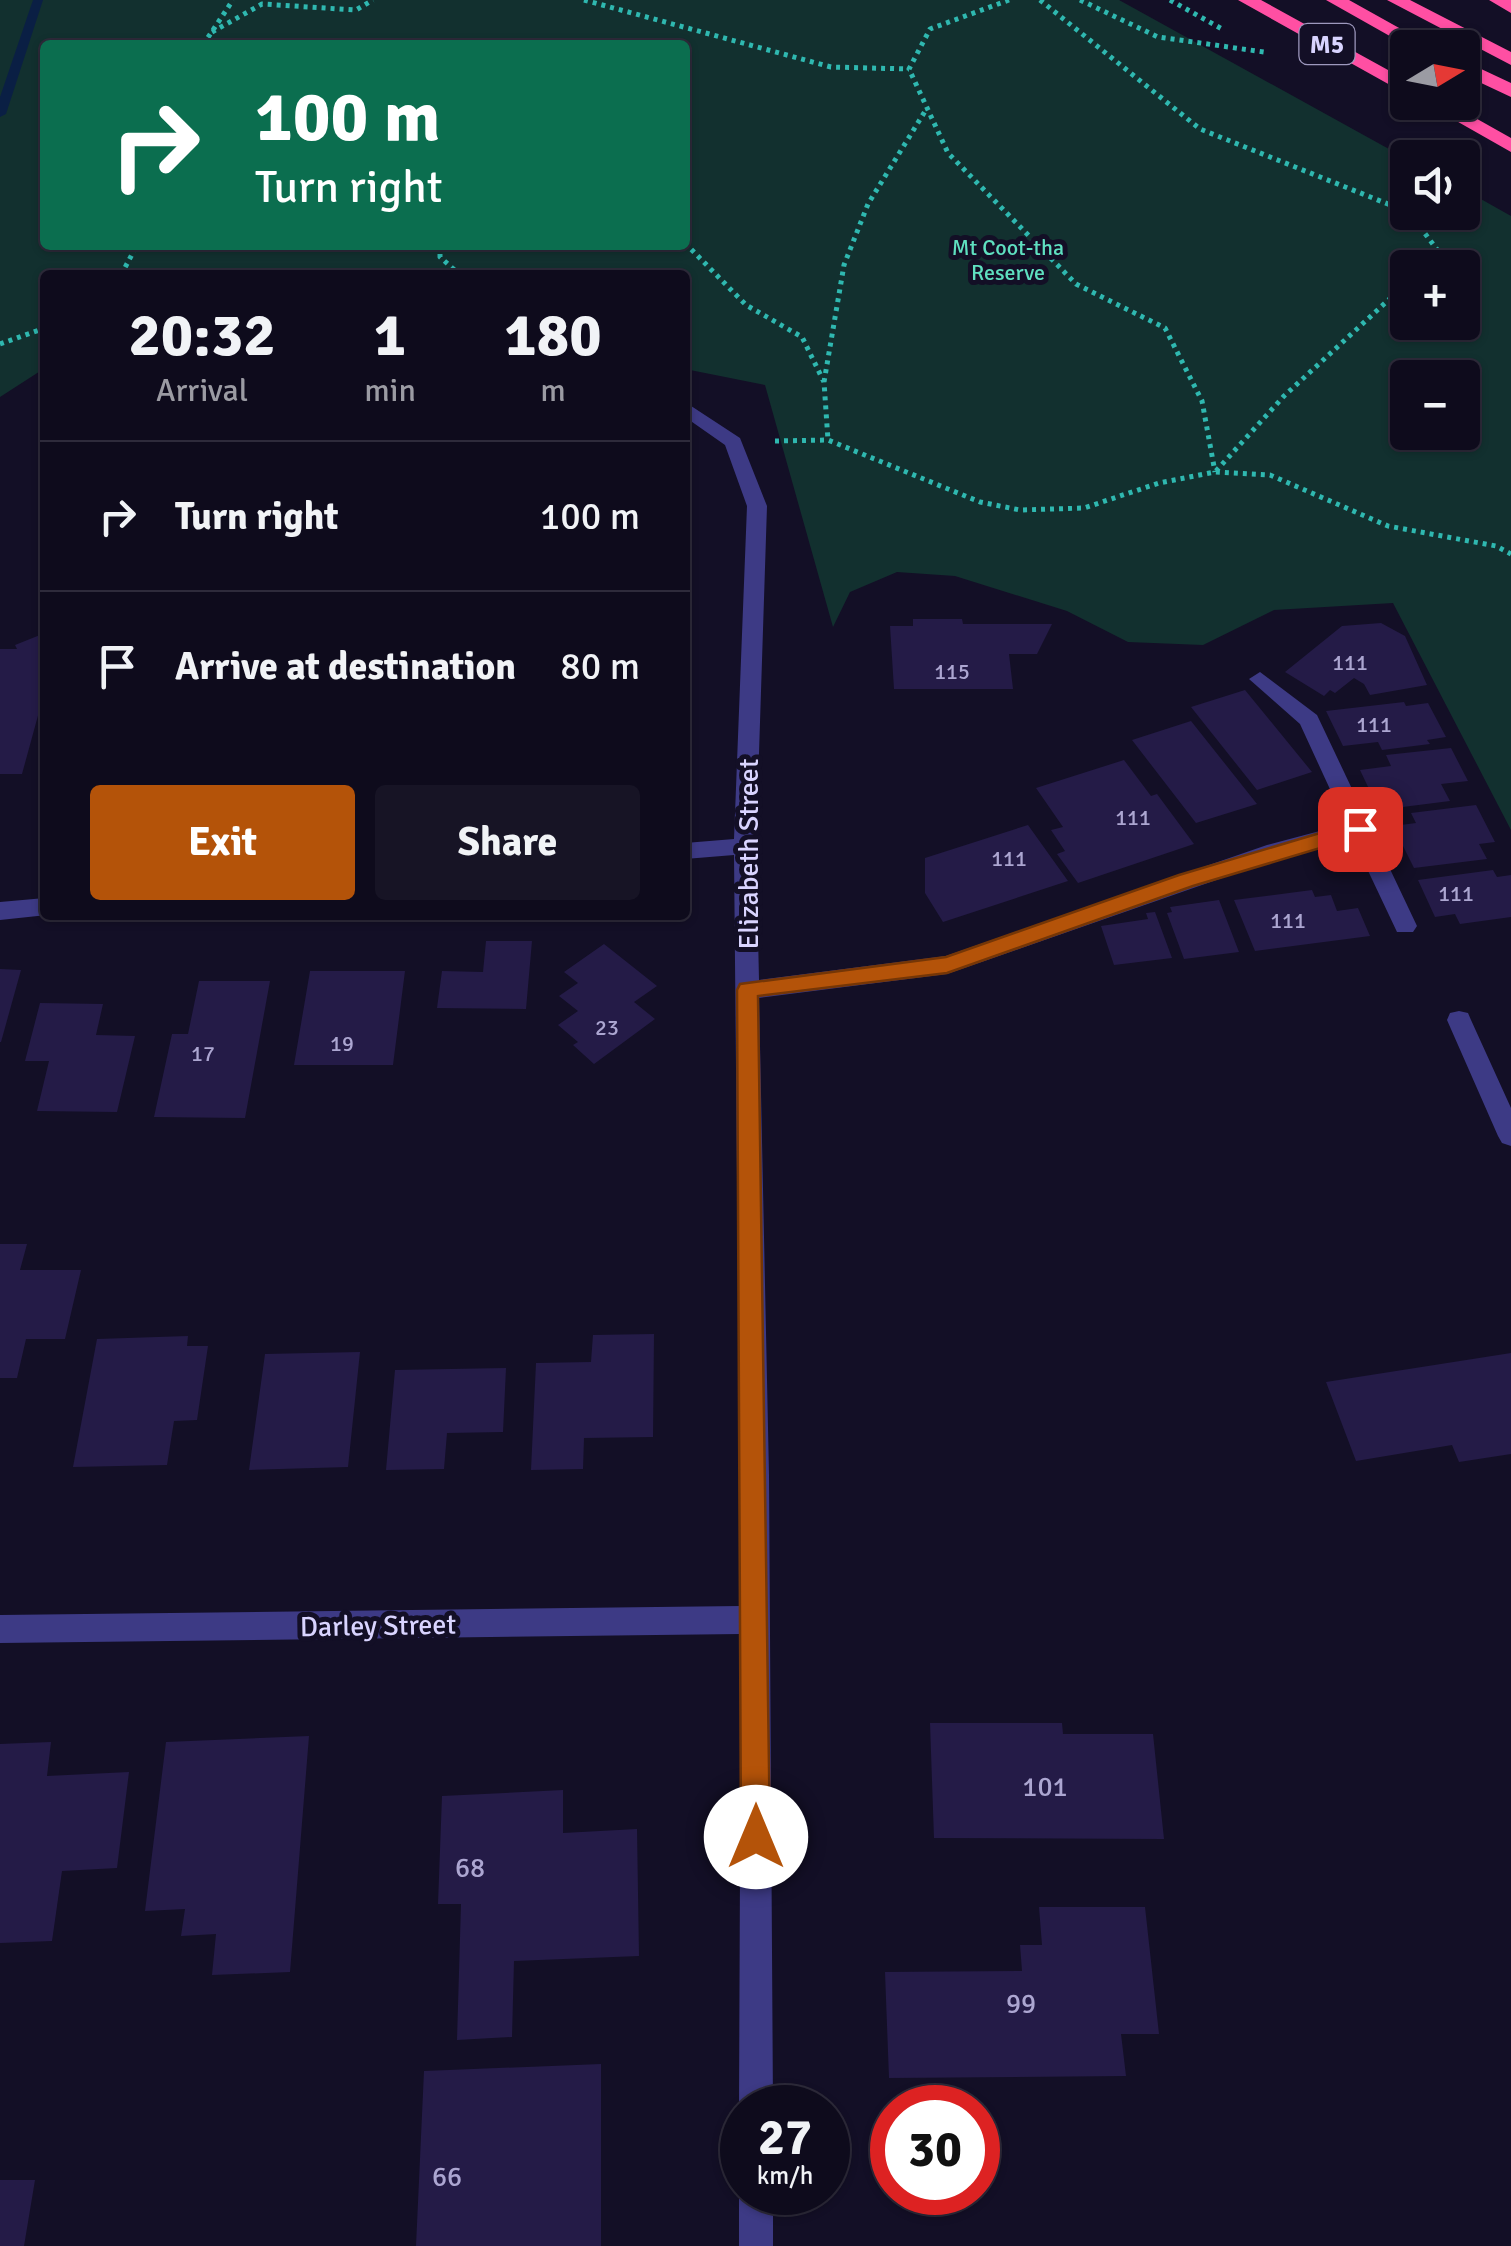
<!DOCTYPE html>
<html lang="en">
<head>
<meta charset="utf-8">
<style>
	:root { --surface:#0e0b1c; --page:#171425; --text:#f1f3f6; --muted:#9b9ba3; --line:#2e2b3b; --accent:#b45309 }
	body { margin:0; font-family:Signika,sans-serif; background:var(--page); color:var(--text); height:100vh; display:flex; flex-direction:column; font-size:38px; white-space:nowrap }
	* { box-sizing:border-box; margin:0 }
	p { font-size:32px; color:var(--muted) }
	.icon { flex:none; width:55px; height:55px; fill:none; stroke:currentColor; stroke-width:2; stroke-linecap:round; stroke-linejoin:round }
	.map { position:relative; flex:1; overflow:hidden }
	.drawer { position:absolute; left:40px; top:270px; width:650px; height:650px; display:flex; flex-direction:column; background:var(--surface); border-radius:10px; box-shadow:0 2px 8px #0004,0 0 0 2px var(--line) }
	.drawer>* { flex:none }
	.top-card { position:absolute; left:40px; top:40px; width:650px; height:210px; border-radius:10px; box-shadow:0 2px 8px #0004,0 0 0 2px var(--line); background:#0b6e4f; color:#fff; overflow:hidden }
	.needle { width:65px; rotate:80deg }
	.fabs { position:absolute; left:1390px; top:30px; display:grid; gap:20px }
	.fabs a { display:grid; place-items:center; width:90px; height:90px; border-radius:10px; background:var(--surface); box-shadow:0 2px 8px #0004,0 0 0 2px var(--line); font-size:50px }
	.speed { position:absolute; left:720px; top:2085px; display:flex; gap:20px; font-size:50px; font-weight:700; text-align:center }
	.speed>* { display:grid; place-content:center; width:130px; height:130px; border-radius:50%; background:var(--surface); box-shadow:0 2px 8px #0004,0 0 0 2px var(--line); line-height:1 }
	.speed small { font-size:25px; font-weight:400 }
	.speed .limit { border:15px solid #d22; background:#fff; color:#111 }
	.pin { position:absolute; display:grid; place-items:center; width:85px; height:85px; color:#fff; margin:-42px; border-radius:20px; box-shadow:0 5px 15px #0006 }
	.me { position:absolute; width:110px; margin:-55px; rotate:0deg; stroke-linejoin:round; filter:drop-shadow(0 0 8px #0008) }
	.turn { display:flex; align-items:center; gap:35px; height:210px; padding:0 50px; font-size:45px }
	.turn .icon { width:130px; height:130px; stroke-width:2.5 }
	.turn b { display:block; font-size:70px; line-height:85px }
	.eta { display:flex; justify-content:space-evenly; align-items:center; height:170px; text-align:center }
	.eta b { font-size:60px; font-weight:800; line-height:70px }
	.button { display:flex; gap:20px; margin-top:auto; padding:20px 50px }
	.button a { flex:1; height:115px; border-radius:10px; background:var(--accent); color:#fff; font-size:40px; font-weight:800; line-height:115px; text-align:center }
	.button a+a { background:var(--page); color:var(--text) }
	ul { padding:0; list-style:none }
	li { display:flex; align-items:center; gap:30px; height:150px; padding:0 50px; border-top:2px solid var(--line) }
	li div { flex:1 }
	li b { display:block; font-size:38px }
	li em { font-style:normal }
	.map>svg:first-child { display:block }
	.green { fill:#12302f; fill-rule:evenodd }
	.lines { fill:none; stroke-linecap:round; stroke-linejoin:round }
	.stream { fill:#0a1f44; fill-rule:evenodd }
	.building { fill:#241b47 }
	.path { stroke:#2fb8b0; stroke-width:5; stroke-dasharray:4 5; stroke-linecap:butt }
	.minor { fill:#3d3a85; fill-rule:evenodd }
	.highway { fill:#ff4fa3; fill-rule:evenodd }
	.route { fill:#b45309; stroke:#753606; stroke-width:2.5 }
	.labels { text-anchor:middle; stroke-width:10; stroke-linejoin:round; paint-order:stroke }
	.far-park-label { font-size:22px; fill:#5fe0c0; stroke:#130f26 }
	.number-label { font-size:22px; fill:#aca6d1 }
	.shield { fill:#130f26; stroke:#9e99be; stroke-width:2.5 }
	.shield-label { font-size:25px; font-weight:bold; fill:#d9d4ff }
	.street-label { font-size:28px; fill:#d9d4ff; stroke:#130f26 }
	.near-number-label { font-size:28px; fill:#aca6d1 }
</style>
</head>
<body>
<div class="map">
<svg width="1511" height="2246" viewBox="0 0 1511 2246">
	<rect width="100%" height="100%" fill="#130f26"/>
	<path class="green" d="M0 0H1119L1407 159 1408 212H1462L1463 189 1511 216V830L1393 603 1274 610 1203 645 1128 642 1067 611 955 576 897 572 850 592 833 627 765 385 685 369V275H45V368L0 397ZM45 45H685V245H45ZM1408 268H1462V322H1408ZM1408 378H1462V432H1408Z"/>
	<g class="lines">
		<path class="stream" d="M33 0H43L6 114 0 117V97Z"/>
	</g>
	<path class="building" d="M913 619H962L963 624H1052L1037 654H1009L1013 689H894L890 626H913Z
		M1381 623 1405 636 1427 685 1370 695 1364 684 1354 678 1335 693 1330 690 1324 696 1285 672 1342 626Z
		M45 633V690L22 774H0V649H17L15 645Z
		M1245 690 1312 772 1257 790 1191 707Z
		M1404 702 1406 706 1428 703 1446 737 1427 740 1430 744 1382 750 1378 742 1343 746 1326 711Z
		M1191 721 1257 804 1196 823 1132 740Z
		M1451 748 1468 781 1441 784 1450 801 1379 810 1360 770 1391 766 1386 755Z
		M1124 760 1151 796 1157 794 1194 844 1078 883 1057 854 1065 851 1051 830 1063 827 1036 788Z
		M1476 805 1495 842 1479 844 1487 859 1414 868 1393 826 1416 823 1411 813Z
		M1028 825 1068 881 943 922 925 893V858Z
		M1493 870 1497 877 1511 875V917L1460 924 1455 914 1435 917 1418 880Z
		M1312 890 1315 897 1331 895 1337 911 1358 908 1370 936 1255 951 1234 900Z
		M1219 900 1239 952 1184 959 1167 913 1172 912 1170 907Z
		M1155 912 1172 958 1114 965 1101 926 1148 919 1146 913Z
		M486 941H532L526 1009 437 1008 442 971 483 972Z
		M604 944 657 986 634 1002 655 1019 594 1064 573 1045 578 1042 558 1025 578 1011 559 996 578 983 564 972Z
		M0 969 21 970 1 1042H0Z
		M310 971H405L393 1065H294Z
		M199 981H270L245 1118 154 1117 172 1034H188Z
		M40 1003 103 1004 96 1035 135 1036 117 1112 37 1111 49 1061H25Z
		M0 1244H27L20 1270H81L65 1339H26L17 1378H0Z
		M654 1334 653 1437 584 1438 583 1469 531 1470 536 1363 591 1362 593 1335Z
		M188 1336 187 1346H208L197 1420 174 1421 167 1465 73 1467 97 1339Z
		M360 1352 348 1467 249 1470 265 1354Z
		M1511 1353V1454L1459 1462 1452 1445 1356 1461 1326 1382Z
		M506 1368 503 1432 447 1433 444 1469 386 1470 395 1370Z
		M930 1723H1062L1063 1734H1153L1164 1839 934 1838Z
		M309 1736 290 1972 212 1975 216 1934 181 1936 185 1909 145 1911 166 1742Z
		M51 1742 47 1776 129 1772 117 1868 62 1871 52 1941 0 1943V1744Z
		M563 1790V1833L637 1829 639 1956 514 1961 512 2037 457 2040 461 1904H438L442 1796Z
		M1039 1907H1145L1159 2034H1121L1126 2076 889 2078 885 1972 1022 1971 1020 1945H1042Z
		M601 2064V2246H416L424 2071Z
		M0 2180H35L24 2246H0Z"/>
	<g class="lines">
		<path class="path" d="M584 0 831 67 909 69
			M1009 0 930 29 909 69 948 153 1076 284 1165 328 1202 401 1215 472
			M1040 0 1200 129 1408 212
			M1080 0 1158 37 1264 52
			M1170 0 1222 29
			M212 32 262 4 356 10 373 0
			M203 45 233 0
			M1409 212 1441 255 1426 268
			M685 243 746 305 802 337 824 382 828 440
			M440 245V257L460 275
			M121 275 137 245
			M0 344 45 328
			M824 382 844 265 868 204 927 108
			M775 441 828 440 980 502 1020 510 1084 508 1159 483 1215 472 1270 475 1388 526 1496 546 1511 554
			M1216 471 1284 396 1408 282"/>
		<path class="minor" d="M685 402 740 438 767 506 756 846 759 980 946 956 1267 845 1346 824 1300 724 1249 679 1260 672 1317 715 1417 926 1413 932H1397L1353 839 1279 858 947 974 759 998 769 1475 773 2108H742V2116L739 2108 741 1634 0 1643V1615L741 1606 734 855 685 859V843L734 839 747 506 725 445 685 417Z
			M45 898 47 915 0 920V902Z
			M1459 1011 1468 1013 1471 1020 1511 1108V1146L1502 1143 1498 1136 1447 1020 1450 1013Z
			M742 2183V2192H773V2246H739V2192Z"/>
		<path class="highway" d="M1238 0H1261L1408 81V95Z
			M1326 0H1349L1435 48H1411Z
			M1387 0H1410L1511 52V65Z
			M1489 0H1511V13Z
			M1462 60 1511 83V97L1462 74Z
			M1423 102H1447L1511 138V152Z"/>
	</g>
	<path class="route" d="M1360 821 1370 829 1367 834 1193 886 947 973 758 996 770 1837 766 1847 756 1851 745 1847 741 1837 737 990 740 984 946 957 1179 875Z"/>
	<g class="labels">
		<g class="far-park-label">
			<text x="1008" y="255">Mt Coot-tha<tspan x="1008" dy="25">Reserve</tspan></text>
		</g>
		<g class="number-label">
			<text x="1350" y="670">111</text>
			<text x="952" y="679">115</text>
			<text x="1374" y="732">111</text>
			<text x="1133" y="825">111</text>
			<text x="1009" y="866">111</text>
			<text x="1456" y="901">111</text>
			<text x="1288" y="928">111</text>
			<text x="607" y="1035">23</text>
			<text x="342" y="1051">19</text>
			<text x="203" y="1061">17</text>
		</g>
		<rect class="shield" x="1299.5" y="24" width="55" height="40" rx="8"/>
		<g class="shield-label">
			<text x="1327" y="53">M5</text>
		</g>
		<g class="street-label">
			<text transform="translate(748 854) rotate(-90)" y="10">Elizabeth Street</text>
			<text transform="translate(378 1625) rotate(-1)" y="10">Darley Street</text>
		</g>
		<g class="near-number-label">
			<text x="1045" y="1796">101</text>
			<text x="470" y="1877">68</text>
			<text x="1021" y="2013">99</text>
			<text x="447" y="2186">66</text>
		</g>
	</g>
</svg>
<div class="fabs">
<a><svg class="needle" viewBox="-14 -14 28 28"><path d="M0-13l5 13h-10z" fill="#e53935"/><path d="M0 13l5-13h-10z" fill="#9b9ba3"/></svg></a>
<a><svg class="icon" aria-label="sound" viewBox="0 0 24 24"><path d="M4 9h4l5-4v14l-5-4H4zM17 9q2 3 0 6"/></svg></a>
<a>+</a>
<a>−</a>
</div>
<div class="speed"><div>27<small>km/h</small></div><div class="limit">30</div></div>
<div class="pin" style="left:1360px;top:829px;background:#d93025"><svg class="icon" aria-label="arrive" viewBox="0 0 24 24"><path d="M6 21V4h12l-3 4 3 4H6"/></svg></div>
<svg class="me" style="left:756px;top:1837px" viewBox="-20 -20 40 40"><circle r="19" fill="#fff"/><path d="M0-13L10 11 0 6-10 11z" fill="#b45309"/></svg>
<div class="top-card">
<div class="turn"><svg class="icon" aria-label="right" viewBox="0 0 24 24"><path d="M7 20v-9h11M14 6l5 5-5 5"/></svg><div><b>100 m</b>Turn right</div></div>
</div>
<section class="drawer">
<div class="eta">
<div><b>20:32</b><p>Arrival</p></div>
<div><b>1</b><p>min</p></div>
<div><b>180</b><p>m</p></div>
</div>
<ul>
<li><svg class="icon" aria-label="right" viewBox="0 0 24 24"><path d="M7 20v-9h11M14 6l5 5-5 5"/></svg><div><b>Turn right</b></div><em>100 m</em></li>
<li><svg class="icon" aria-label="arrive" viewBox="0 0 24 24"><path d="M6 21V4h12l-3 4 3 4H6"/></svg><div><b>Arrive at destination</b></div><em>80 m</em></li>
</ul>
<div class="button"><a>Exit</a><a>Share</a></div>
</section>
</div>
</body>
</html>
